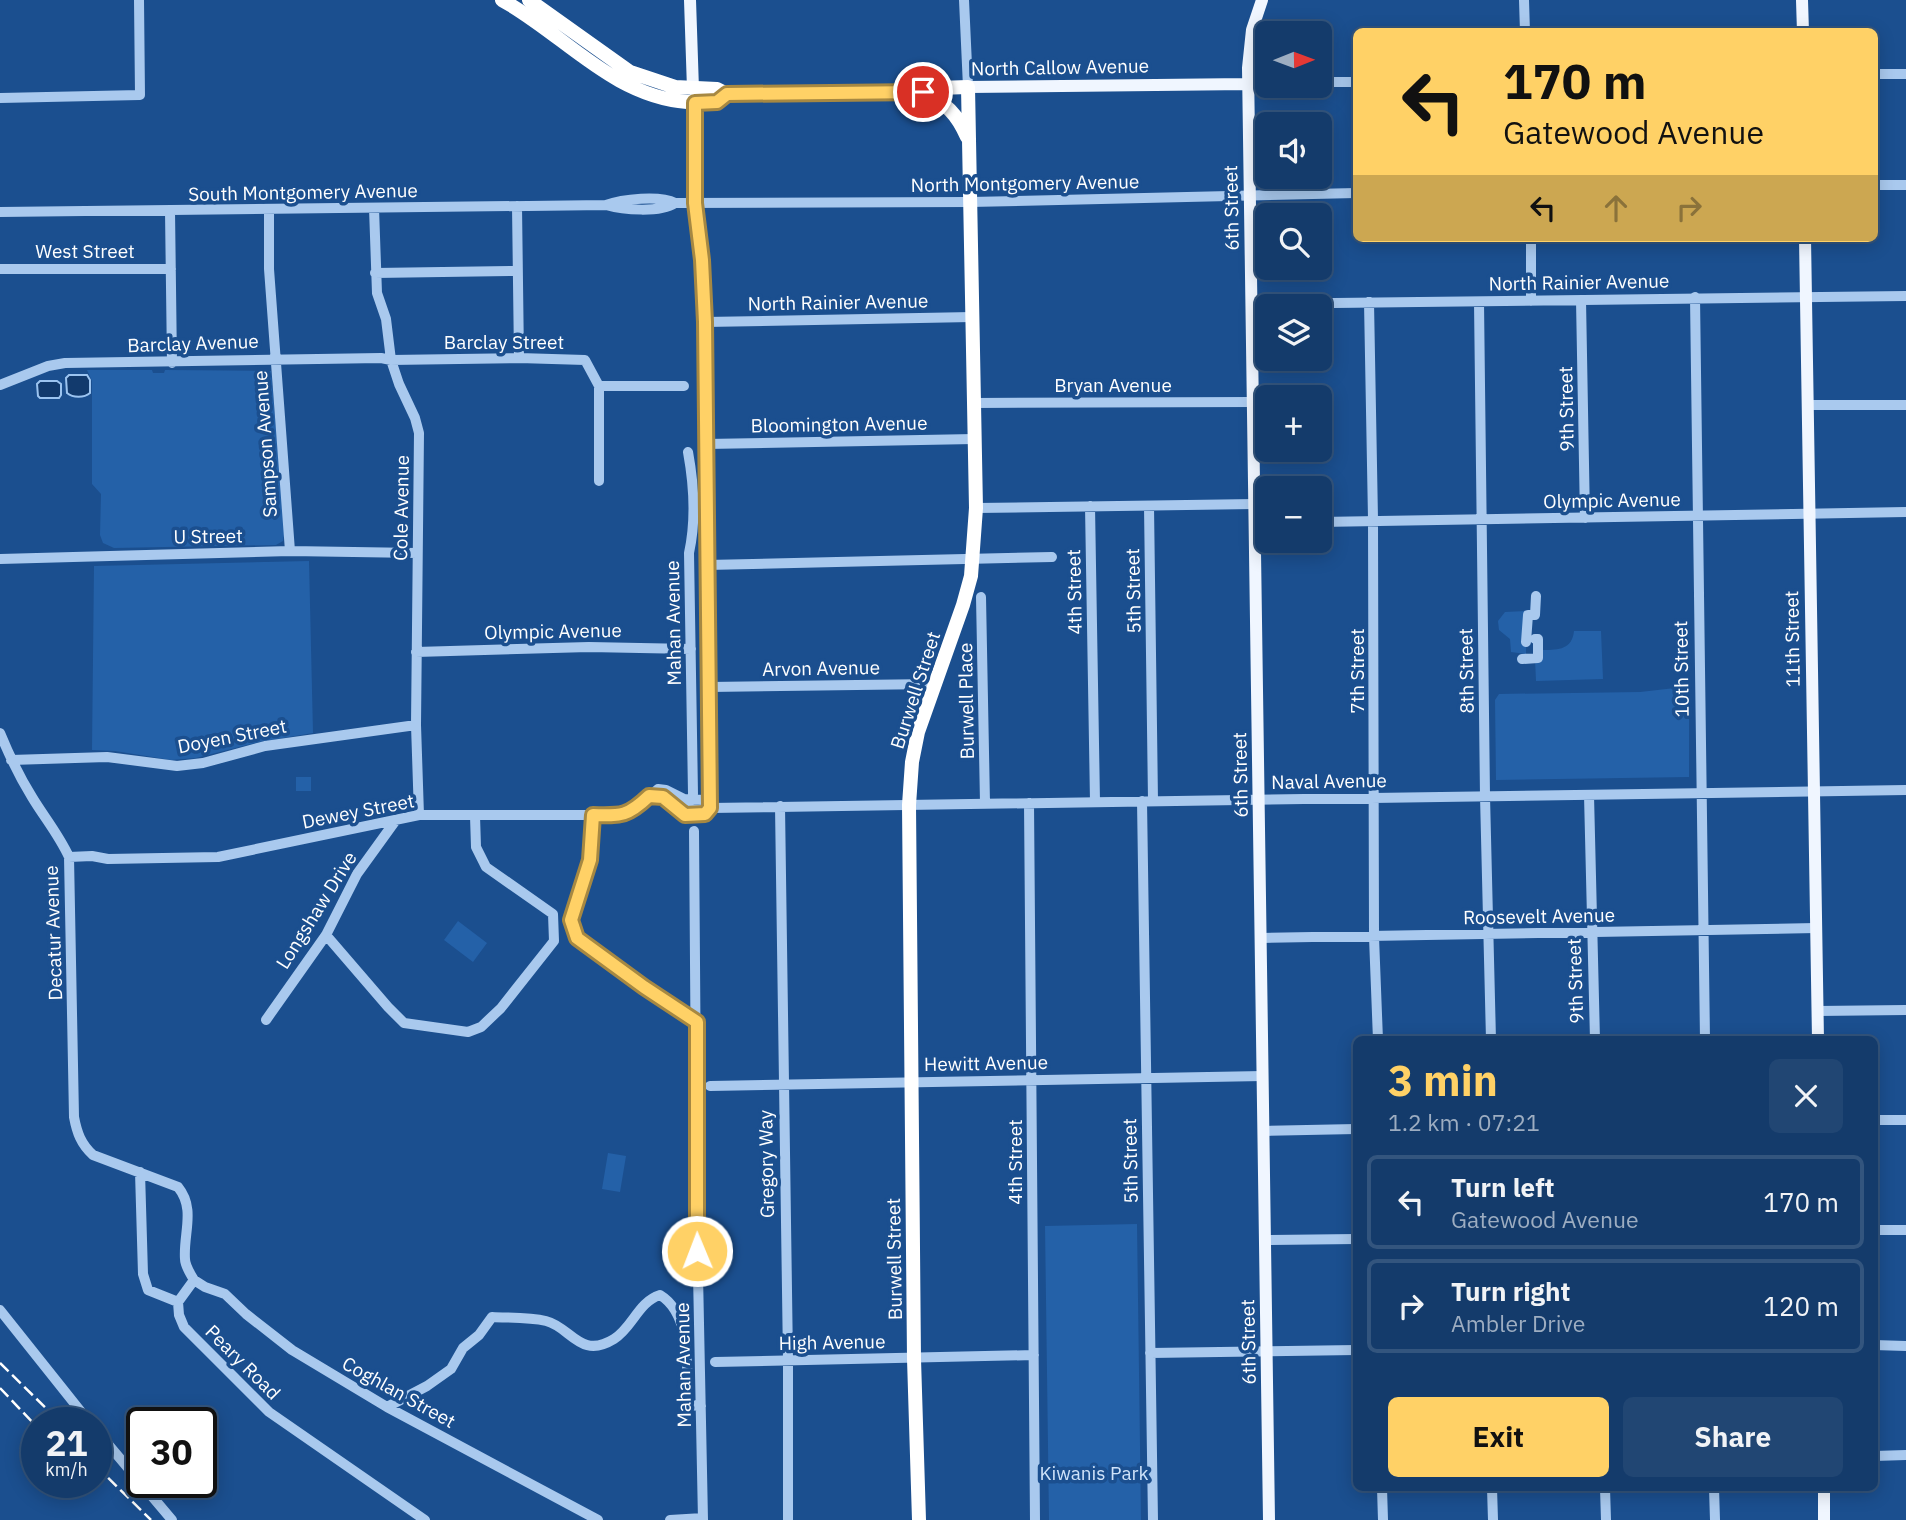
<!DOCTYPE html>
<html lang="en">
<head>
<meta charset="utf-8">
<style>
	:root { --surface:#143b6b; --page:#214673; --text:#f1f3f6; --muted:#9dadc1; --line:#33557e; --accent:#ffd166 }
	body { margin:0; font-family:"IBM Plex Sans",sans-serif; background:var(--page); color:var(--text); height:100vh; display:flex; flex-direction:column; font-size:26px; white-space:nowrap }
	* { box-sizing:border-box; margin:0 }
	p { font-size:23px; color:var(--muted) }
	.icon { flex:none; width:38px; height:38px; fill:none; stroke:currentColor; stroke-width:2; stroke-linecap:round; stroke-linejoin:round }
	.map { position:relative; flex:1; overflow:hidden }
	.side { position:absolute; left:1353px; top:1036px; width:525px; height:455px; display:flex; flex-direction:column; background:var(--surface); border-radius:10px; box-shadow:0 4px 18px #0003,0 0 0 2px var(--line) }
	.side>* { flex:none }
	.top-card { position:absolute; left:1353px; top:28px; width:525px; height:214px; border-radius:10px; box-shadow:0 4px 18px #0003,0 0 0 2px var(--line); background:#ffd166; color:#111; overflow:hidden }
	.needle { width:46px; rotate:89deg }
	.buttons { position:absolute; left:1255px; top:21px; display:grid; gap:14px }
	.buttons a { display:grid; place-items:center; width:77px; height:77px; border-radius:10px; background:var(--surface); box-shadow:0 4px 18px #0003,0 0 0 2px var(--line); font-size:35px }
	.speed { position:absolute; left:21px; top:1407px; display:flex; gap:14px; font-size:35px; font-weight:700; text-align:center }
	.speed>* { display:grid; place-content:center; width:91px; height:91px; border-radius:50%; background:var(--surface); box-shadow:0 4px 18px #0003,0 0 0 2px var(--line); line-height:1 }
	.speed small { font-size:18px; font-weight:400 }
	.speed .limit { border:4px solid #111; border-radius:10px; background:#fff; color:#111 }
	.pin { position:absolute; display:grid; place-items:center; width:60px; height:60px; color:#fff; margin:-30px; border:4px solid #fff; border-radius:50%; box-shadow:0 2px 7px #0007 }
	.me { position:absolute; width:77px; margin:-38px; rotate:359deg; stroke-linejoin:round; filter:drop-shadow(0 0 5px #0008) }
	.turn { display:flex; align-items:center; gap:24px; height:147px; padding:0 35px; font-size:32px }
	.turn .icon { width:91px; height:91px; stroke-width:2.5 }
	.turn b { display:block; font-size:49px; line-height:60px }
	.lanes { display:flex; align-items:center; height:66px; padding:0 35px; background:#0003; justify-content:center; gap:35px; direction:ltr }
	.lanes .off { opacity:.35 }
	.round { display:grid; place-items:center; flex:none; width:74px; height:74px; border-radius:10px; background:var(--page) }
	.headline { display:flex; align-items:center; justify-content:space-between; height:119px; padding:0 35px }
	h1 { font-size:42px; font-weight:800; line-height:52px; color:var(--accent) }
	.cta { display:flex; gap:14px; margin-top:auto; padding:14px 35px }
	.cta a { flex:1; height:80px; border-radius:10px; background:var(--accent); color:#111; font-size:28px; font-weight:800; line-height:80px; text-align:center }
	.cta a+a { background:var(--page); color:var(--text) }
	ul { padding:0; list-style:none }
	li { display:flex; align-items:center; gap:21px; height:94px; margin:0 14px 10px; padding:0 21px; border:4px solid var(--line); border-radius:10px }
	li div { flex:1 }
	li b { display:block; font-size:26px }
	li em { font-style:normal }
	.map>svg:first-child { display:block }
	.green { fill:#2461a8 }
	.water { fill:#123a6d; stroke:#9cc4f0; stroke-width:2 }
	.lines { fill:none; stroke-linecap:round; stroke-linejoin:round }
	.minor { stroke:#a9c9ee; stroke-width:10 }
	.major { stroke:#f0f6ff; stroke-width:12 }
	.highway { stroke:#fff; stroke-width:14 }
	.rail { stroke:#fff; stroke-width:2.5; stroke-dasharray:12 5; stroke-linecap:butt }
	.route-casing { stroke:#a68842; stroke-width:18 }
	.route { stroke:#ffd166; stroke-width:12 }
	.labels { text-anchor:middle; stroke-width:7; stroke-linejoin:round; paint-order:stroke }
	.street-label { font-size:19px; fill:#fff; stroke:#1b4f8f }
	.park-label { font-size:19px; fill:#cfe3fa; stroke:#1b4f8f }
</style>
</head>
<body>
<div class="map">
<svg width="1906" height="1520" viewBox="0 0 1906 1520">
	<rect width="100%" height="100%" fill="#1b4f8f"/>
	<path class="green" d="M87 370H152L153 373H164L165 370 271 371 285 529 283 541 276 545 114 548 103 543 100 535 101 494 92 484V381Z
		M309 561 313 733 259 742 196 758 171 760 115 751 92 750 94 566Z
		M1527 611 1526 654 1511 652 1510 639 1499 630 1498 621 1505 612Z
		M1574 631H1601L1603 679 1536 681 1535 659 1539 650C1556 650 1572 651 1574 631Z
		M1684 687 1689 689V777L1496 780 1495 700 1499 694 1640 692Z
		M296 777H311V791H296Z
		M458 921 487 943 473 962 444 940Z
		M608 1153 626 1156 620 1192 602 1189Z
		M1137 1224 1141 1520H1049L1045 1226Z"/>
	<path class="water" d="M69 375H87L90 380V393C84 398 73 398 67 393L66 378Z
		M40 381H57L61 384V395L59 398H40L38 396 37 384Z"/>
	<g class="lines">
		<path class="minor" d="M964 0 968 87
			M1524 0 1525 32
			M1874 74H1906
			M1320 82H1356
			M1248 84H1267
			M0 98 140 95 139 0
			M695 103V203L702 259 705 322 710 808
			M1874 185H1906
			M606 205C623 210 660 213 675 203
			M517 206 519 358
			M374 208 377 293 386 319 391 360 399 384 415 418 419 433 416 725 419 815
			M269 210V269L290 551
			M170 211 172 363
			M0 212 606 205C622 199 660 195 675 203L970 202 1356 193
			M1531 238V301
			M0 269H171
			M375 273 516 271
			M1695 297 1705 1040
			M1581 300 1585 518
			M1369 302 1373 519 1374 937 1378 1040
			M1479 302 1485 796 1491 1040
			M1252 304 1906 296
			M705 322 972 317
			M0 385 48 366 65 363 381 358 391 360 519 358 585 360 599 386H684
			M973 403 1254 402
			M1808 405H1906
			M706 444 974 439
			M688 452C694 485 696 521 689 553L693 794
			M599 481V386
			M1090 506 1095 802
			M1149 506 1153 801
			M976 508 1255 504
			M1320 522 1906 512
			M1256 524H1267
			M0 559 290 551 417 553
			M707 565 1052 557
			M981 597 985 803
			M1526 642 1528 615H1535L1536 596
			M416 652 589 647 691 649
			M1522 659 1538 658V639H1535
			M709 687 933 684
			M0 733C9 755 19 776 32 797 44 817 59 835 69 857L74 1117C77 1133 81 1144 93 1155L178 1187C196 1209 183 1234 185 1259 185 1266 190 1273 194 1280L178 1302
			M11 760 107 757 177 766 203 763 265 746 416 725
			M674 794C680 809 695 813 710 808L1906 790
			M1589 795 1595 1040
			M1142 801 1153 1520
			M1029 803 1035 1520
			M780 806 788 1360V1520
			M593 815 589 860 571 920 577 938 644 987 697 1022
			M694 831 697 1225 703 1520
			M69 857 92 856 108 859 218 857 419 815H623L634 810 658 789 666 790 684 799 704 800 710 808
			M326 935 388 1007 404 1023 468 1032 481 1027 501 1008 554 941 553 914 486 867 476 847 475 816
			M1261 938 1816 928
			M1817 1011 1906 1010
			M266 1020 326 935 357 874 396 820
			M710 1086 1263 1076
			M1874 1120H1906
			M1264 1131 1356 1129
			M140 1172 143 1274 148 1290 178 1302 179 1315 184 1327 269 1412 425 1520
			M1874 1230H1906
			M1265 1240 1356 1239
			M194 1280 205 1287 225 1294 246 1314 292 1350 387 1407 598 1520
			M0 1310 90 1423
			M1874 1345 1906 1346
			M1150 1353 1356 1350
			M715 1362 1034 1355
			M387 1407 427 1386 451 1369 463 1348 479 1335 492 1317C509 1318 529 1317 546 1321 571 1327 580 1360 614 1339 633 1327 638 1302 660 1295 693 1315 686 1371 688 1405L701 1406
			M96 1430 172 1520
			M1874 1456 1906 1455
			M1382 1488 1383 1520
			M1492 1488 1493 1520
			M1605 1488 1606 1520
			M1714 1488 1715 1520
			M670 1520 703 1518"/>
		<path class="major" d="M690 0 693 89
			M1262 0 1252 30 1248 68 1269 1520
			M1802 0 1803 32
			M968 87 1248 84
			M1805 238 1818 1040
			M1824 1488V1520"/>
		<path class="highway" d="M502 0C564 34 612 96 687 102 702 103 715 104 727 94
			M529 0 630 72 675 87 717 89 727 94 923 92 938 88 968 87 976 508 971 576 963 605 918 732 912 762 909 805 914 1359 919 1520
			M923 92C946 103 957 114 967 137"/>
		<path class="rail" d="M0 1363 61 1423
			M0 1388 37 1427
			M96 1466 151 1520"/>
	</g>
	<g class="lines">
		<defs>
			<path id="route" d="M697 1251V1022L644 987 577 938 571 920 590 860 593 815C622 816 628 816 649 796L663 797 685 815 705 814 710 808 705 322 702 260 695 203V103L717 102 727 94 923 92"/>
		</defs>
		<use href="#route" class="route-casing"/>
		<use href="#route" class="route"/>
	</g>
	<g class="labels">
		<g class="street-label">
			<text transform="translate(1060 67) rotate(-1)" y="7">North Callow Avenue</text>
			<text transform="translate(1025 183) rotate(-1)" y="7">North Montgomery Avenue</text>
			<text transform="translate(303 192) rotate(-1)" y="7">South Montgomery Avenue</text>
			<text transform="translate(1231 208) rotate(-91)" y="7">6th Street</text>
			<text x="85" y="258">West Street</text>
			<text transform="translate(1579 282) rotate(-1)" y="7">North Rainier Avenue</text>
			<text transform="translate(838 302) rotate(-1)" y="7">North Rainier Avenue</text>
			<text x="504" y="349">Barclay Street</text>
			<text transform="translate(193 343) rotate(-2)" y="7">Barclay Avenue</text>
			<text x="1113" y="392">Bryan Avenue</text>
			<text transform="translate(1566 409) rotate(-91)" y="7">9th Street</text>
			<text transform="translate(839 424) rotate(-1)" y="7">Bloomington Avenue</text>
			<text transform="translate(265 444) rotate(-94)" y="7">Sampson Avenue</text>
			<text transform="translate(1612 500) rotate(-1)" y="7">Olympic Avenue</text>
			<text transform="translate(401 508) rotate(-89)" y="7">Cole Avenue</text>
			<text transform="translate(208 536) rotate(-1)" y="7">U Street</text>
			<text transform="translate(1133 591) rotate(-91)" y="7">5th Street</text>
			<text transform="translate(1074 592) rotate(-91)" y="7">4th Street</text>
			<text transform="translate(673 623) rotate(-91)" y="7">Mahan Avenue</text>
			<text transform="translate(553 631) rotate(-1)" y="7">Olympic Avenue</text>
			<text transform="translate(1792 639) rotate(-91)" y="7">11th Street</text>
			<text transform="translate(821 668) rotate(-1)" y="7">Arvon Avenue</text>
			<text transform="translate(1681 669) rotate(-91)" y="7">10th Street</text>
			<text transform="translate(1357 671) rotate(-90)" y="7">7th Street</text>
			<text transform="translate(1466 671) rotate(-91)" y="7">8th Street</text>
			<text transform="translate(915 690) rotate(-72)" y="7">Burwell Street</text>
			<text transform="translate(966 701) rotate(-91)" y="7">Burwell Place</text>
			<text transform="translate(232 736) rotate(-11)" y="7">Doyen Street</text>
			<text transform="translate(1240 775) rotate(-91)" y="7">6th Street</text>
			<text transform="translate(1329 781) rotate(-1)" y="7">Naval Avenue</text>
			<text transform="translate(358 811) rotate(-11)" y="7">Dewey Street</text>
			<text transform="translate(316 910) rotate(-58)" y="7">Longshaw Drive</text>
			<text transform="translate(1539 916) rotate(-1)" y="7">Roosevelt Avenue</text>
			<text transform="translate(53 933) rotate(-92)" y="7">Decatur Avenue</text>
			<text transform="translate(1575 981) rotate(-92)" y="7">9th Street</text>
			<text transform="translate(986 1063) rotate(-1)" y="7">Hewitt Avenue</text>
			<text transform="translate(1130 1161) rotate(-91)" y="7">5th Street</text>
			<text transform="translate(1015 1162) rotate(-90)" y="7">4th Street</text>
			<text transform="translate(766 1164) rotate(-91)" y="7">Gregory Way</text>
			<text transform="translate(894 1259) rotate(-91)" y="7">Burwell Street</text>
			<text transform="translate(832 1342) rotate(-1)" y="7">High Avenue</text>
			<text transform="translate(1248 1342) rotate(-91)" y="7">6th Street</text>
			<text transform="translate(243 1362) rotate(45)" y="7">Peary Road</text>
			<text transform="translate(683 1365) rotate(-91)" y="7">Mahan Avenue</text>
			<text transform="translate(399 1392) rotate(29)" y="7">Coghlan Street</text>
		</g>
		<g class="park-label">
			<text x="1094" y="1480">Kiwanis Park</text>
		</g>
	</g>
</svg>
<div class="buttons">
<a><svg class="needle" viewBox="-14 -14 28 28"><path d="M0-13l5 13h-10z" fill="#e53935"/><path d="M0 13l5-13h-10z" fill="#9dadc1"/></svg></a>
<a><svg class="icon" aria-label="sound" viewBox="0 0 24 24"><path d="M4 9h4l5-4v14l-5-4H4zM17 9q2 3 0 6"/></svg></a>
<a><svg class="icon" aria-label="search" viewBox="0 0 24 24"><circle cx="10" cy="10" r="6"/><path d="M15 15l6 6"/></svg></a>
<a><svg class="icon" aria-label="layers" viewBox="0 0 24 24"><path d="M12 4l9 5-9 5-9-5zM3 14l9 5 9-5"/></svg></a>
<a>+</a>
<a>−</a>
</div>
<div class="speed"><div>21<small>km/h</small></div><div class="limit">30</div></div>
<div class="pin" style="left:923px;top:92px;background:#d93025"><svg class="icon" aria-label="arrive" viewBox="0 0 24 24"><path d="M6 21V4h12l-3 4 3 4H6"/></svg></div>
<svg class="me" style="left:697px;top:1251px" viewBox="-20 -20 40 40"><circle r="17" fill="#ffd166" stroke="#fff" stroke-width="3"/><path d="M0-11L8 9 0 5-8 9z" fill="#fff"/></svg>
<div class="top-card">
<div class="turn"><svg class="icon" aria-label="left" viewBox="0 0 24 24"><path d="M17 20v-9H6M10 6l-5 5 5 5"/></svg><div><b>170 m</b>Gatewood Avenue</div></div>
<div class="lanes"><svg class="icon" aria-label="left" viewBox="0 0 24 24"><path d="M17 20v-9H6M10 6l-5 5 5 5"/></svg><svg class="icon off" aria-label="ahead" viewBox="0 0 24 24"><path d="M12 20V5M6 11l6-6 6 6"/></svg><svg class="icon off" aria-label="right" viewBox="0 0 24 24"><path d="M7 20v-9h11M14 6l5 5-5 5"/></svg></div>
</div>
<section class="side">
<div class="headline"><div><h1>3 min</h1><p>1.2 km · 07:21</p></div><a class="round"><svg class="icon" aria-label="close" viewBox="0 0 24 24"><path d="M6 6l12 12M18 6L6 18"/></svg></a></div>
<ul>
<li><svg class="icon" aria-label="left" viewBox="0 0 24 24"><path d="M17 20v-9H6M10 6l-5 5 5 5"/></svg><div><b>Turn left</b><p>Gatewood Avenue</p></div><em>170 m</em></li>
<li><svg class="icon" aria-label="right" viewBox="0 0 24 24"><path d="M7 20v-9h11M14 6l5 5-5 5"/></svg><div><b>Turn right</b><p>Ambler Drive</p></div><em>120 m</em></li>
</ul>
<div class="cta"><a>Exit</a><a>Share</a></div>
</section>
</div>
</body>
</html>
